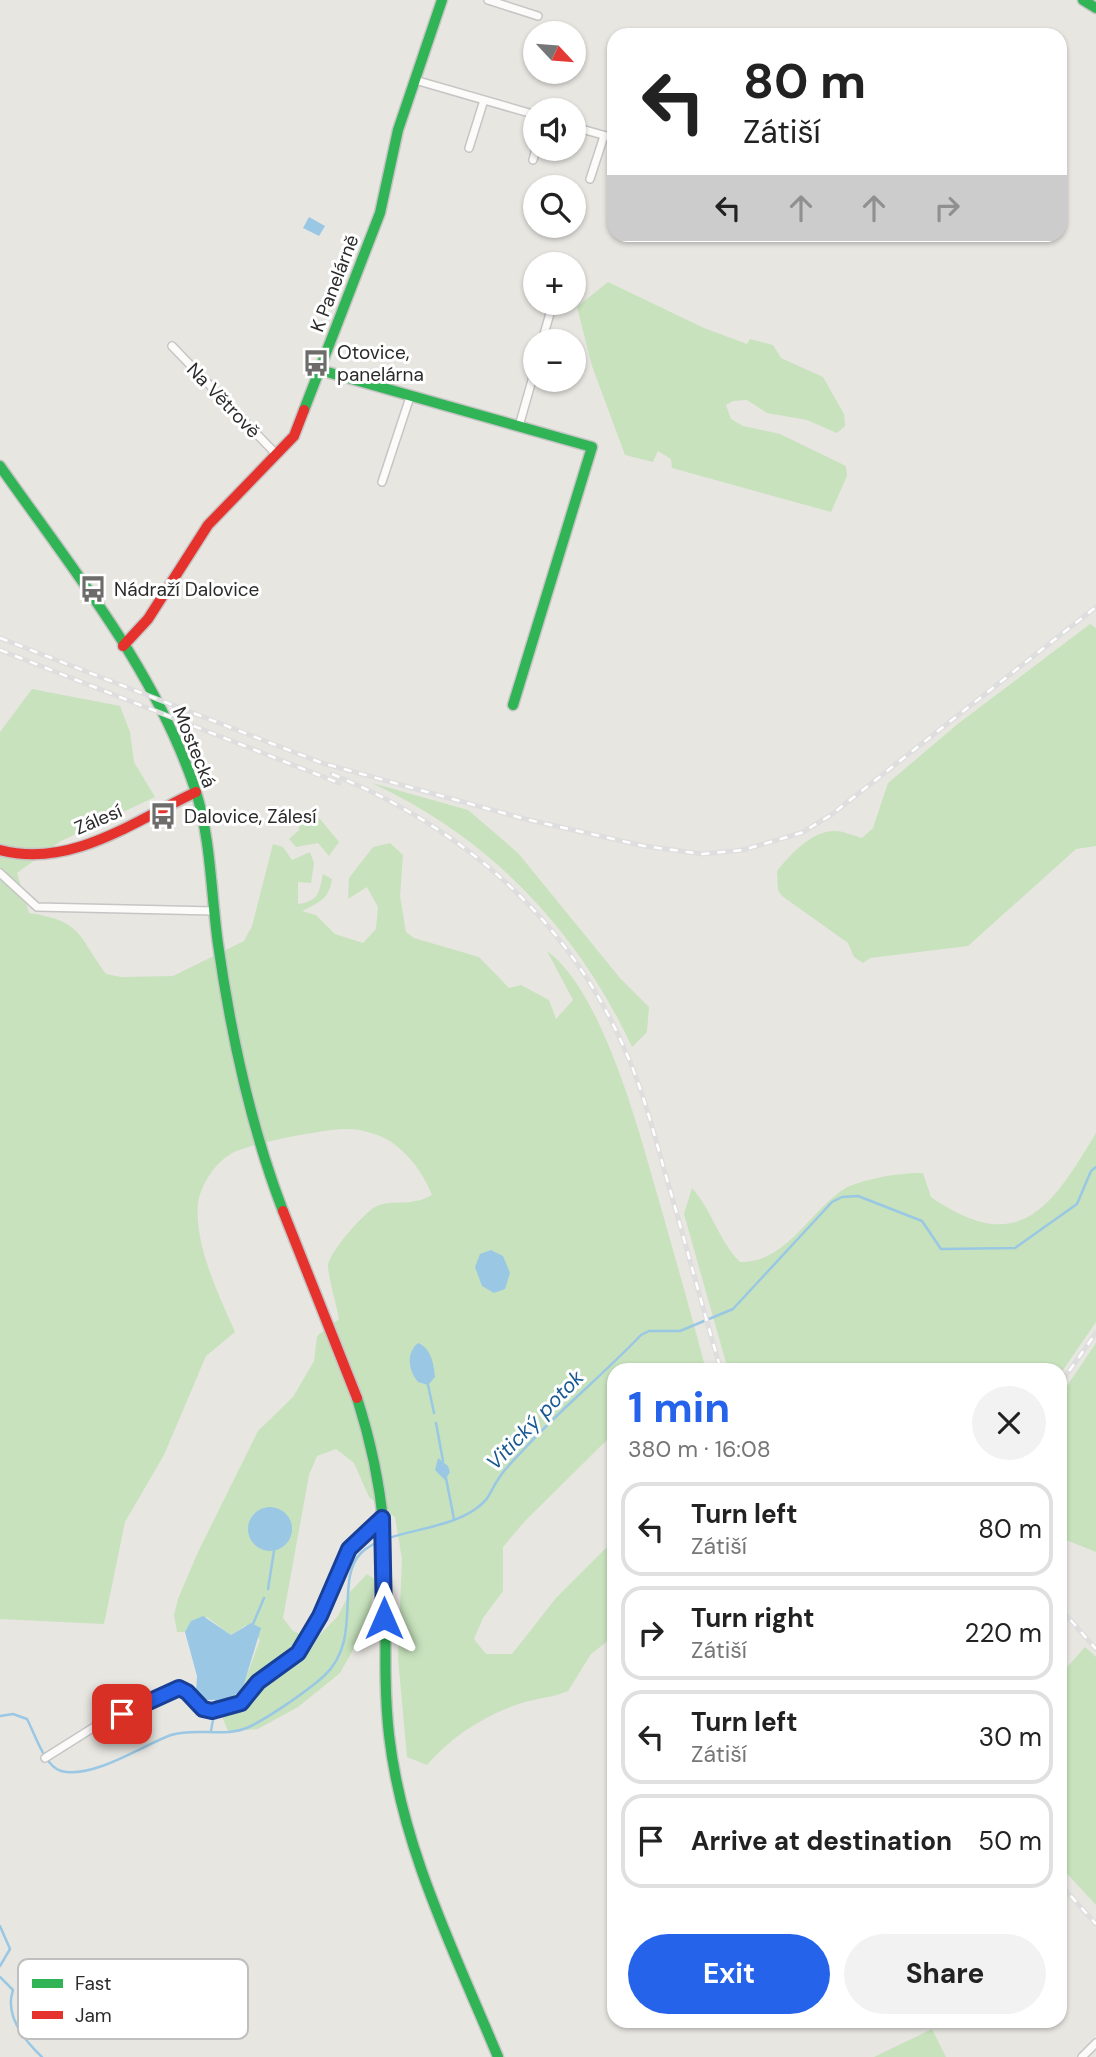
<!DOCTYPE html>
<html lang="en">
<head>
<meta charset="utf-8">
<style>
	:root { --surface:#fff; --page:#f2f2f2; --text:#222; --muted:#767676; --line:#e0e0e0; --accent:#2563eb }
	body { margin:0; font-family:"DM Sans",sans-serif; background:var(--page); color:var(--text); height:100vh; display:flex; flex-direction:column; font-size:26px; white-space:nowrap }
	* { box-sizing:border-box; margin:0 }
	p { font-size:23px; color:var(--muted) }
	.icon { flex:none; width:38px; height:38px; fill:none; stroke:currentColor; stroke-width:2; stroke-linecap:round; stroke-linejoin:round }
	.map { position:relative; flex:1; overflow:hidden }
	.drawer { position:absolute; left:607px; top:1363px; width:460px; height:665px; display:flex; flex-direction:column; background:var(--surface); border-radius:21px; box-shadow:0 2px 5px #0004 }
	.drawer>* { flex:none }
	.guide { position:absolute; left:607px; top:28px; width:460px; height:214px; border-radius:21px; box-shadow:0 2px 5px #0004; background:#fff; color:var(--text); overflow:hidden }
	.needle { width:46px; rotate:116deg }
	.tools { position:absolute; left:523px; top:21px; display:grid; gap:14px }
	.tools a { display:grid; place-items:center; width:63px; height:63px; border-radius:50%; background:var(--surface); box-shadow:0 2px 5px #0004; font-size:35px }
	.pin { position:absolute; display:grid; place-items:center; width:60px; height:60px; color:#fff; margin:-30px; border-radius:14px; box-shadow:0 4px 10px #0006 }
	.me { position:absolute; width:77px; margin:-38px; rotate:0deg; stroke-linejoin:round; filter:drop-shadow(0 0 5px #0008) }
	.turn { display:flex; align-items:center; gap:24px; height:147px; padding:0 21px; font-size:32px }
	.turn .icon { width:91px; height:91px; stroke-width:2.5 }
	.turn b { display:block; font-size:49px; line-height:60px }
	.lanes { display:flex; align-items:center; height:66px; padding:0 21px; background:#0003; justify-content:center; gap:35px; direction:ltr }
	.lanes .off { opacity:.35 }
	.round { display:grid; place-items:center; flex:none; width:74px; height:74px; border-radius:37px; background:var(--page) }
	.overview { display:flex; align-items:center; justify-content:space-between; height:119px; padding:0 21px }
	h1 { font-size:42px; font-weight:700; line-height:52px; color:var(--accent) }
	.cta { display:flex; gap:14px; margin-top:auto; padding:14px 21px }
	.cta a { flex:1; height:80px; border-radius:42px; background:var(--accent); color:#fff; font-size:28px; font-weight:700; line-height:80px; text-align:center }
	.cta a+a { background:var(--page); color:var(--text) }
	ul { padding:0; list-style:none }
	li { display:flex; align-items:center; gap:21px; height:94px; margin:0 14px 10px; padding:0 7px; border:4px solid var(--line); border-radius:21px }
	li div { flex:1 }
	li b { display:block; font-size:26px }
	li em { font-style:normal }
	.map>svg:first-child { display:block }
	.green { fill:#c7e2bd }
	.water { fill:#9ac8e4 }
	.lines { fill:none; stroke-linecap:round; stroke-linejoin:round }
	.stream { stroke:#9ac8e4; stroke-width:2.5 }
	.street-casing { stroke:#c6c5c5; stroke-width:10 }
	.fast-casing { stroke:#c6c5c5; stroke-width:13 }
	.jam-casing { stroke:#c6c5c5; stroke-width:13 }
	.street { stroke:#fcfbfa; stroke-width:7 }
	.fast { stroke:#30b455; stroke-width:10 }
	.jam { stroke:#e5322d; stroke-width:10 }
	.rail-casing { stroke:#dedede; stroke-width:5 }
	.rail { stroke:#fff; stroke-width:2.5; stroke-dasharray:8; stroke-linecap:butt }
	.route-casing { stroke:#184099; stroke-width:18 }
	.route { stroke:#2563eb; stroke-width:12 }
	.labels { text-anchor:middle; stroke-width:6; stroke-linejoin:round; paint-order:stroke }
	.street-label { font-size:19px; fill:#2b2b2b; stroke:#fff }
	.poi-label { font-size:19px; fill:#2b2b2b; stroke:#fff; text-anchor:start }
	.water-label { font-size:21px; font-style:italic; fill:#185991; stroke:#fff }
	.key { fill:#fff; stroke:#bfbfbf; stroke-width:2 }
	.key-label { font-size:19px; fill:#2b2b2b }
</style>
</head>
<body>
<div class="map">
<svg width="1096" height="2057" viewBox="0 0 1096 2057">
	<rect width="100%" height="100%" fill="#e8e6e1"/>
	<path class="green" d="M608 282 704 328 747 344 750 339 773 345 781 358 823 377 844 414 845 426 837 433 807 420 767 413 747 400 733 401 726 405 731 419 743 426 780 434 846 466 847 476 831 512 672 468 671 459 658 451 653 462 625 455 592 366 577 307Z
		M1090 624 1096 628V846L1076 849 968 946 870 958 863 963 854 957 848 943 782 896 778 890 777 871C791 854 811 831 835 831 844 831 854 836 862 838L873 828 888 783 959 723Z
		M32 689 120 706 130 732 134 762 155 797 61 841 17 873 29 913C82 921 77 934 106 974L121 977 173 976 244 941 252 926 273 844 283 847 292 860 310 852 314 863 311 883 298 882V904C319 901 319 893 323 874L332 879C329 900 319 902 302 911L316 915 335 934 363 943 376 929 378 907 367 887 348 899 349 878 373 847 390 843 403 855 400 896 406 932 414 938 479 957 509 988 521 985 549 1000 556 1019 573 1000 547 951C605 993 642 1143 662 1211 677 1264 692 1317 706 1370H614V1433L524 1522 503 1547V1591L483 1618 474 1639 486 1654H512L556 1598 614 1540V1636L591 1654 568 1691C555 1697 539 1698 525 1702 486 1714 453 1735 427 1765L407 1757 398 1658 402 1559 395 1517 369 1497 354 1463 336 1449 317 1456 309 1475 283 1618 293 1631 315 1640 338 1616 350 1592 367 1574 376 1580 367 1625 340 1673 298 1707 258 1729 228 1731 215 1700C246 1696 249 1666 260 1640L246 1625 231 1635 207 1617 185 1632H177L174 1615 178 1599 198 1552 258 1431 293 1397 314 1361 317 1336 339 1319C337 1306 328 1277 328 1266 328 1253 364 1213 375 1207 392 1198 409 1208 432 1195 423 1173 410 1155 390 1141 381 1135 360 1129 349 1129 329 1128 243 1144 229 1155 215 1164 203 1182 199 1198 191 1238 219 1296 235 1332L206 1356 164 1455 125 1522 104 1624 0 1619V732Z
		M372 783 468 810 518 853 620 978 649 1007 647 1032 632 1047C577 929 490 838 372 783Z
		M311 813 320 819 339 842 329 856 318 843 296 847 289 839 299 830V816Z
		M1096 1133V1322L1061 1373 1060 1370H728L684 1214 692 1188C713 1212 720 1243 740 1262 786 1263 809 1212 844 1189 860 1179 904 1172 923 1173L931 1197C1019 1258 1051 1208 1096 1133Z
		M1096 1343V1552L1061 1538V1395Z
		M1085 1647 1096 1657V1905L1060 1866 1061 1674Z
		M932 2029 946 2057H874Z"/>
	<path class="water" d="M309 217 325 226 319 236 303 228Z
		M491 1250 503 1256 510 1273 505 1289 494 1293 482 1286 475 1267 480 1254Z
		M418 1343C431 1348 434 1364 435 1377L428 1385 418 1382C408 1370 406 1353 418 1343Z
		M438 1458 448 1466 450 1472 445 1480 435 1470Z
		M248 1529a22 22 0 1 1 44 0a22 22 0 1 1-44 0Z
		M203 1616 231 1635 251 1623 261 1628 243 1687C235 1699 221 1700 206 1700L196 1692 197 1676 185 1632 191 1621Z"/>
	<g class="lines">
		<path class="stream" d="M428 1385 434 1413
			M436 1423 443 1461
			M446 1478 454 1519
			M268 1589 274 1551
			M253 1624 264 1598
			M0 1716 13 1714 27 1719C35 1734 45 1767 61 1771 93 1779 141 1746 171 1735 196 1727 226 1738 249 1727 271 1716 306 1692 324 1676 364 1639 334 1580 361 1553 384 1530 442 1532 474 1510 491 1499 489 1492 499 1478 506 1467 518 1456 527 1446 563 1407 604 1374 641 1335L649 1331H680L733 1309 832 1202 842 1197 858 1196 922 1221 941 1249 1015 1248 1077 1204 1091 1171 1096 1167
			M211 1731 217 1697
			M0 1926 10 1949 0 1966
			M0 1977 13 1990C4 2016 24 2040 42 2057"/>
		<defs>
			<path id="street" d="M488 0 538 16
				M415 80 536 115
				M574 127 614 138
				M469 148 484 100
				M533 160 536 149
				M590 179 604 136
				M542 341 553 303
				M172 346 276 454
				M519 426 536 366
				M382 482 410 397
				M0 873 37 907 214 911
				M45 1758 99 1724 179 1688 187 1692 203 1709 212 1711 241 1703 258 1682 298 1653 320 1616 349 1549 382 1518
				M1082 2057 1096 2043"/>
			<path id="fast" d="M1083 0 1096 8
				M320 370 592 447 513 705
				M304 410 380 213 398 130 442 0
				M0 466C72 569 156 670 196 792 211 840 211 894 218 944 231 1035 250 1125 283 1211
				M357 1398C372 1445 382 1494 385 1544 388 1608 382 1672 389 1735 402 1849 455 1953 498 2057"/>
			<path id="jam" d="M123 646 148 619 208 525 294 436 304 410
				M0 850C71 869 134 821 196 792
				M283 1211 357 1398"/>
		</defs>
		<use href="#street" class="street-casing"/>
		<use href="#fast" class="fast-casing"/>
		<use href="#jam" class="jam-casing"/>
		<use href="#street" class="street"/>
		<use href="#fast" class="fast"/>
		<use href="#jam" class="jam"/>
		<defs>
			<path id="rail" d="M0 638 322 763 525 819 644 846 703 854 743 850 801 833 831 815 1096 607
				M0 650 339 783
				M332 774C463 828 568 918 625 1050 643 1090 654 1134 666 1176 685 1241 702 1306 721 1370
				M1060 1384 1096 1333
				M1060 1608 1096 1649
				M1060 1884 1096 1924"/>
		</defs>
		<use href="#rail" class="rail-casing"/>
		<use href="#rail" class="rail"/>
	</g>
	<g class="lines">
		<defs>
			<path id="route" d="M122 1714 179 1688 187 1692 203 1709 212 1711 241 1703 258 1682 298 1653 320 1616 349 1549 382 1518 384 1618"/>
		</defs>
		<use href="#route" class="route-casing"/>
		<use href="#route" class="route"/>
	</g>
	<defs>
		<symbol id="bus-bare" viewBox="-9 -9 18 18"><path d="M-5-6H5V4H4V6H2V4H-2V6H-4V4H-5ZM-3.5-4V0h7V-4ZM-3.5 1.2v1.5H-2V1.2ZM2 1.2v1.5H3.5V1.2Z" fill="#6d6c6b" stroke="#fff" stroke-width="2.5" paint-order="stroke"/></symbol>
	</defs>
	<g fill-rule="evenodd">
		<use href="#bus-bare" x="297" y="344" width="38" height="38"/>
		<use href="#bus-bare" x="74" y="570" width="38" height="38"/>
		<use href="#bus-bare" x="144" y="797" width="38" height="38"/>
	</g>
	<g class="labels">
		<g class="street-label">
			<text transform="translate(334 283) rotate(-69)" y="7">K Panelárně</text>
			<text transform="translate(224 400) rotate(46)" y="7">Na Větrově</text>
			<text transform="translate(195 747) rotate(68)" y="7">Mostecká</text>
			<text transform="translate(98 819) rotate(-23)" y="7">Zálesí</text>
		</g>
		<g class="poi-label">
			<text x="337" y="359">Otovice,<tspan x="337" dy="22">panelárna</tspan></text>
			<text x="114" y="596">Nádraží Dalovice</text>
			<text x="184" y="823">Dalovice, Zálesí</text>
		</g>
		<g class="water-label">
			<text transform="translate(535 1420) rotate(-46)" y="7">Vitický potok</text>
		</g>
	</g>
	<rect x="18" y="1959" width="230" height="80" rx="10" class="key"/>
	<rect x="32" y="1979" width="31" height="9" fill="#30b455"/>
	<rect x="32" y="2011" width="31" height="8" fill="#e5322d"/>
	<g class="key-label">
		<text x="75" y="1990">Fast</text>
		<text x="75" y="2022">Jam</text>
	</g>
</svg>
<div class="tools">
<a><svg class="needle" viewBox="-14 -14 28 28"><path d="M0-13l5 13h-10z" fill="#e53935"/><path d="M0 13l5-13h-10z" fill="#767676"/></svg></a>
<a><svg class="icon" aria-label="sound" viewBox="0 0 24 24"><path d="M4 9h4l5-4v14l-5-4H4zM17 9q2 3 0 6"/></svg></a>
<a><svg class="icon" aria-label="search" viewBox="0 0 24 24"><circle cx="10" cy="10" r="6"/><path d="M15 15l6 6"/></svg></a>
<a>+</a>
<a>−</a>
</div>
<div class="pin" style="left:122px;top:1714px;background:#d93025"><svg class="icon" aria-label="arrive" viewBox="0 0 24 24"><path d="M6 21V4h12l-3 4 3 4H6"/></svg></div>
<svg class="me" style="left:384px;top:1618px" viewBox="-20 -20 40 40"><path d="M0-17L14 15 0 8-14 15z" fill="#2563eb" stroke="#fff" stroke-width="4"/></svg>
<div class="guide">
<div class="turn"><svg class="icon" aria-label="left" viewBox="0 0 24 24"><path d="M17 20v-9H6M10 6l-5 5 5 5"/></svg><div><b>80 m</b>Zátiší</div></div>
<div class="lanes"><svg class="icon" aria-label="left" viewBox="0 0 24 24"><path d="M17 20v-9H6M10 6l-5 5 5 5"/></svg><svg class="icon off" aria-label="ahead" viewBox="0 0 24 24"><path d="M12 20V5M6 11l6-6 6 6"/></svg><svg class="icon off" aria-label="ahead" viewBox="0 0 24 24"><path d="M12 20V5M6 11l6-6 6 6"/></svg><svg class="icon off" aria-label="right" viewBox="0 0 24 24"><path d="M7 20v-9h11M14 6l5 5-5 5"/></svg></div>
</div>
<section class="drawer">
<div class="overview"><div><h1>1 min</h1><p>380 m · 16:08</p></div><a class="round"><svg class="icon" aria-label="close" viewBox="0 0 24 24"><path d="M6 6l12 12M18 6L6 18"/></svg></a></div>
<ul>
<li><svg class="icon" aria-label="left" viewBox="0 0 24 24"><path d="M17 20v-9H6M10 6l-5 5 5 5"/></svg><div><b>Turn left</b><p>Zátiší</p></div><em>80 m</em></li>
<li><svg class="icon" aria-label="right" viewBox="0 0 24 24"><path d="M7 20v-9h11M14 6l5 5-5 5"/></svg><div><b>Turn right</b><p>Zátiší</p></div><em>220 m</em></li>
<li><svg class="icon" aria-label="left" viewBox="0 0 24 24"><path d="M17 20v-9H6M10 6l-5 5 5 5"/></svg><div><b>Turn left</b><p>Zátiší</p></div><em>30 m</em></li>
<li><svg class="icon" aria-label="arrive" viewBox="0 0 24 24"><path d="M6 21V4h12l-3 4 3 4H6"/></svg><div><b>Arrive at destination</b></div><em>50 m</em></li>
</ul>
<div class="cta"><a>Exit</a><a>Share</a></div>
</section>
</div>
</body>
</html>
